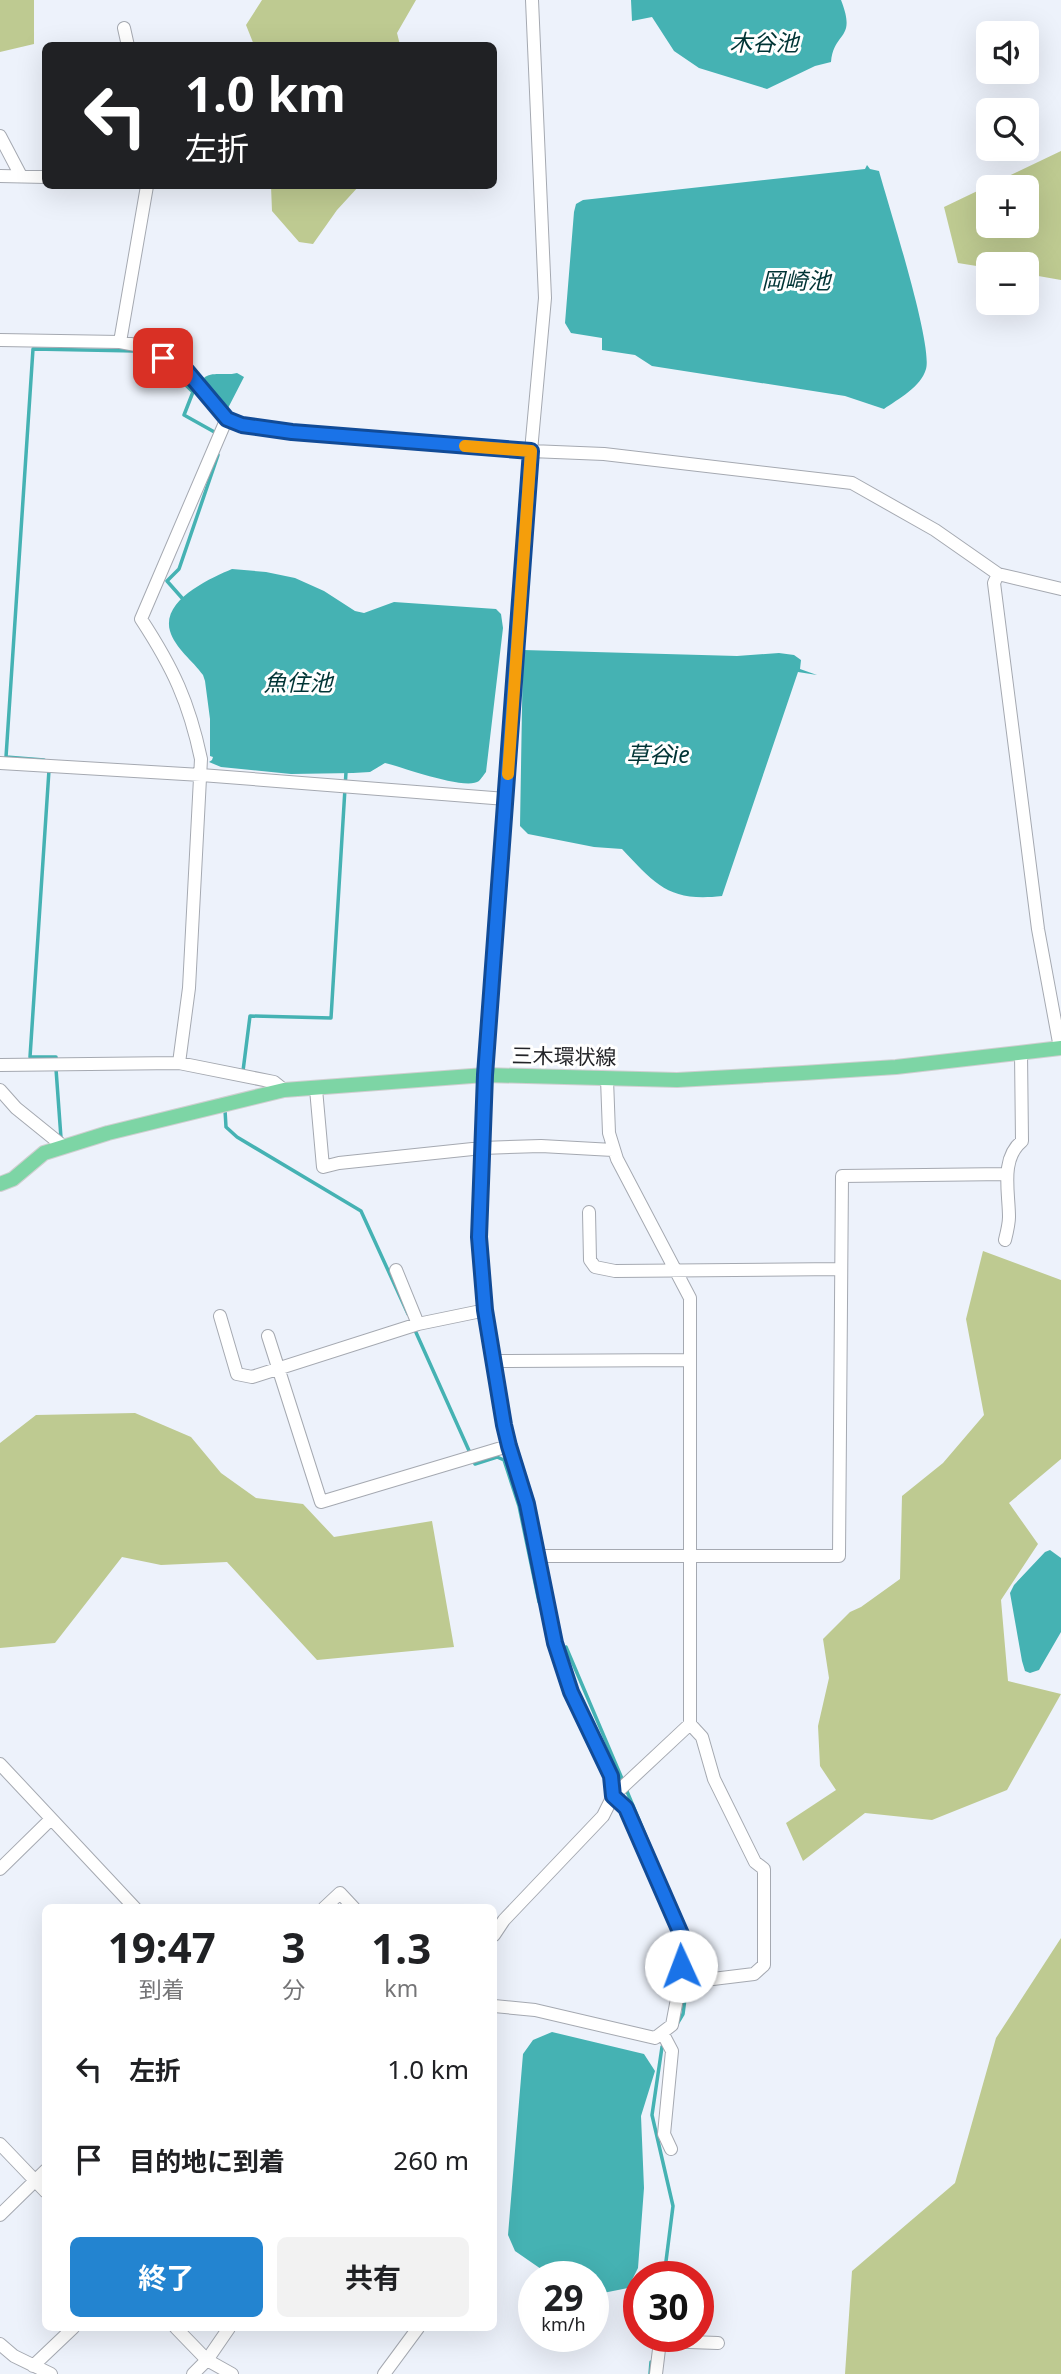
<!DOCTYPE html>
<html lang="ja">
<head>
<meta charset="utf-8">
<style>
	:root { --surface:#fff; --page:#f2f2f2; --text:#202124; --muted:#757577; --accent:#2384d0 }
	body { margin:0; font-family:"Noto Sans","Noto Sans JP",sans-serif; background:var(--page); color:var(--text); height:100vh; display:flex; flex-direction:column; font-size:26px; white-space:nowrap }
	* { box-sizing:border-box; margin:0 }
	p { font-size:23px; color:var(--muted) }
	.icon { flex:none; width:38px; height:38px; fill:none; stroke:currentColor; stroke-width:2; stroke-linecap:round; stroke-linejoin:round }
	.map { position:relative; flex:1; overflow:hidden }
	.panel { position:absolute; left:42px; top:1904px; width:455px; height:427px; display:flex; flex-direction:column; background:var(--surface); border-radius:10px; box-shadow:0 7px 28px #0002 }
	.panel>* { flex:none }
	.guide { position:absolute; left:42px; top:42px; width:455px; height:147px; border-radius:10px; box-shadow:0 7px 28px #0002; background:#202124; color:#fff; overflow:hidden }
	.controls { position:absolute; left:976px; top:21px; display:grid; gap:14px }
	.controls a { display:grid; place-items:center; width:63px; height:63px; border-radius:10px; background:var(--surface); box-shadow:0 7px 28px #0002; font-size:35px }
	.speed { position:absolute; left:518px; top:2261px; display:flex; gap:14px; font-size:35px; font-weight:700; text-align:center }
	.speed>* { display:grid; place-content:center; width:91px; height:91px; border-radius:50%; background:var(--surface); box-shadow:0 7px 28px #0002; line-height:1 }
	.speed small { font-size:18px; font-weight:400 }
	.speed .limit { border:10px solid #d22; background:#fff; color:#111 }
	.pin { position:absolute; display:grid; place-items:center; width:60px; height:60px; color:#fff; margin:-30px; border-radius:14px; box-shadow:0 4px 10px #0006 }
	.me { position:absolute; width:77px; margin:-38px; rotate:358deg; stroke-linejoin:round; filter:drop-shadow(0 0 5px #0008) }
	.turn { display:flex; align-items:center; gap:24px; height:147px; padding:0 28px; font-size:32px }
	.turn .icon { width:91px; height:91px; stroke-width:2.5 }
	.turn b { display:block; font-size:49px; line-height:60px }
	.eta { display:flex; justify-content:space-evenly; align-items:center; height:119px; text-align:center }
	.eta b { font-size:42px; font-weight:700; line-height:49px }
	.primary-button { display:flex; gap:14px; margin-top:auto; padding:14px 28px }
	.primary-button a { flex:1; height:80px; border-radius:10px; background:var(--accent); color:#fff; font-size:28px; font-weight:700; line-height:80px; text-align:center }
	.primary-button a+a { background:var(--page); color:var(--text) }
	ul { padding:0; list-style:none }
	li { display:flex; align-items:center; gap:21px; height:91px; padding:0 28px }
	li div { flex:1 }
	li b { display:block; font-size:26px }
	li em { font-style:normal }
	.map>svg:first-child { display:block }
	.green { fill:#beca91; fill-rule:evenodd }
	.water { fill:#45b2b3 }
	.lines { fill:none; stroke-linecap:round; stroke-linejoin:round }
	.stream { stroke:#45b2b3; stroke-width:3.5 }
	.minor-casing { stroke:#a5a9b1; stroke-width:14 }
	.major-casing { stroke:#cfcfd0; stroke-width:16 }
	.minor { stroke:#fff; stroke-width:12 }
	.major { stroke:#7dd5a5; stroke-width:14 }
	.route-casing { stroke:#114b97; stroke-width:18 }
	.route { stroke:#1a73e8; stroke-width:12 }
	.slow { stroke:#f59e0b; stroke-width:12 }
	.labels { text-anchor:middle; stroke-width:6; stroke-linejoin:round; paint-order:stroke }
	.street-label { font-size:21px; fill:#232428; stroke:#fff }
	.water-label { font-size:23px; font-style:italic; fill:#003435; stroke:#fff }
</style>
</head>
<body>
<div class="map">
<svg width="1061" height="2374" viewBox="0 0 1061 2374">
	<rect width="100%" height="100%" fill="#edf2fb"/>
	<path class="green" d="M0 0H34V44L0 52Z
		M262 0H416L397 33 400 45H254L246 25Z
		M1061 151V280L1027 274V264H989V268L958 263 944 207ZM1027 187V226H989V187Z
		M271 186H359L337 210 313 244 299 242 272 211Z
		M983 1251 1061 1280V1459L1009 1503 1038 1544 1001 1600 1008 1681 1061 1694 1007 1790 932 1820 865 1813 803 1861 786 1823 836 1790 820 1766 818 1726 829 1678 823 1639 850 1612 861 1607 900 1579 902 1496 943 1463 984 1415 966 1319Z
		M135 1413 191 1437 221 1473 256 1498 303 1504 334 1537 432 1521 454 1647 317 1660 227 1562 161 1565 122 1557 55 1643 0 1648V1443L36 1415Z
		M1061 1938V2374H845L852 2271 955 2183 996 2038Z"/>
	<path class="water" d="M631 0H841C857 41 834 30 831 62L815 66 767 89 699 68 674 51 652 17 632 21Z
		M867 165 870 169 879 171C888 204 933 344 926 369 921 387 898 399 884 409L845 396 652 366 635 355 602 350V338L571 333 565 323 574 212 576 204 583 200 865 169Z
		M237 373 244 377 226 412 207 387 204 378C211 371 226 376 237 373Z
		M232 569 266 572 295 578 324 591 355 611 364 613 394 602 496 609 501 614 503 628 486 772C486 772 480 780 479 781 466 791 402 767 385 763L370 772 353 773 291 774 221 767 209 762 212 760 213 757 210 756V719L205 681 203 675C193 661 175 648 170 631 161 600 211 578 232 569Z
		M523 650 737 656 779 653 794 655 801 660 800 669 817 675 798 672 722 896C669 902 656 885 622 849L594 847 528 834 520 826Z
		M1050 1550 1061 1558V1632L1039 1670 1030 1673 1025 1671 1022 1661 1010 1593 1014 1585 1045 1552Z
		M552 2032 644 2054 655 2071 641 2116 644 2188 638 2268 628 2288 593 2295V2277H560L541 2269 515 2251 508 2235 523 2054 533 2040Z"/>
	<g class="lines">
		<path class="stream" d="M164 364 193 392 184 415 218 434
			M182 598 167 581 179 569 218 455
			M44 760 6 757 33 349 136 351 150 358
			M49 770 30 1057H56V1061
			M56 1069 61 1138
			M243 1071 250 1016 331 1018 346 772
			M225 1110 226 1127 237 1137 361 1211 408 1314
			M414 1328 475 1464 497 1457 504 1460 519 1506 539 1602
			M566 1647 623 1781
			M626 1789 654 1856
			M677 2024 683 2014 692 1945 686 1930
			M664 2277 673 2206 652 2115 662 2047 665 2042
			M650 2374 651 2362"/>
		<defs>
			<path id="minor" d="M124 28 128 46
				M0 136 21 176
				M0 176 46 177
				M0 340 120 342 141 346 185 370 227 419 242 425 292 432 531 451 604 454 852 483 935 530 998 574 1061 589
				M120 342 147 186
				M998 574 994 583 1038 929 1060 1048
				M0 763 201 775 506 799
				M179 1063 189 988 201 759C189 702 173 668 141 619L227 418
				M0 1065 179 1063 274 1082 284 1090
				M316 1089 323 1167 339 1163 482 1148 541 1146 613 1150
				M0 1090 16 1108 63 1146
				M589 1212 590 1260 595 1267 615 1271 841 1269
				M1005 1240C1007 1232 1009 1224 1009 1217 1009 1192 1000 1159 1022 1141L1021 1053
				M396 1270 418 1324
				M220 1316 237 1374 252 1377 418 1324 486 1310
				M268 1336 321 1502 508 1446
				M493 1361 690 1360
				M539 1556H839L842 1176 1007 1174
				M0 1764 135 1908
				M0 1869 51 1819
				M324 1908 340 1893 354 1908
				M494 1935 504 1920 603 1816 613 1796 610 1776 571 1692 555 1643 527 1504 508 1446 486 1310 479 1237 485 1075 531 451 545 298 532 0
				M680 1983 754 1974 764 1965V1869L755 1862 714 1779 702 1737 690 1724
				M494 2006 535 2010 655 2038 672 2025 680 1983 681 1934 627 1808 613 1796 690 1724V1298L617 1159 609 1133 607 1079
				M663 2034 672 2051 664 2134 671 2149
				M0 2144 46 2192
				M0 2215 46 2170
				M176 2328 207 2360 232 2374
				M0 2344 14 2356 51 2374
				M33 2366 73 2328
				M193 2374 207 2360 229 2328
				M384 2374 418 2328
				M656 2374 660 2341 718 2343"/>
			<path id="major" d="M0 1184 13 1179 44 1153 108 1133 284 1090 485 1075 677 1080 803 1073 896 1067 1061 1048"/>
		</defs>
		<use href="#minor" class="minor-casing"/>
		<use href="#major" class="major-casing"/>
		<use href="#minor" class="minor"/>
		<use href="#major" class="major"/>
	</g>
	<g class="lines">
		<defs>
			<path id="route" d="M163 358 185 369 227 419 242 425 292 432 531 451 485 1075 479 1237 485 1310 504 1425 509 1446 527 1504 555 1643 571 1692 611 1776 613 1796 626 1808 681 1934V1966"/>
		</defs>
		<use href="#route" class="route-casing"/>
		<use href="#route" class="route"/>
		<path class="slow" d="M465 446 531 451 508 774"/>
	</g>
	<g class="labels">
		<g class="street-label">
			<text transform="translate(564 1057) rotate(1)" y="7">三木環状線</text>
		</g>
		<g class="water-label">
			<text x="764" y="51">木谷池</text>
			<text x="796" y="289">岡崎池</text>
			<text x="298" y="691">魚住池</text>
			<text x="658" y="763">草谷ie</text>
		</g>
	</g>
</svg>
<div class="controls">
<a><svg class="icon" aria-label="sound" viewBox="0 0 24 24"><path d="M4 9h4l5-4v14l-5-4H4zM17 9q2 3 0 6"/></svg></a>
<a><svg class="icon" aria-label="search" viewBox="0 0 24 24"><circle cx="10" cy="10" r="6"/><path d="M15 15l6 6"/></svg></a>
<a>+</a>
<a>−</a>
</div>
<div class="speed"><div>29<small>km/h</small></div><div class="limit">30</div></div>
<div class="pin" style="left:163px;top:358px;background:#d93025"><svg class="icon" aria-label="arrive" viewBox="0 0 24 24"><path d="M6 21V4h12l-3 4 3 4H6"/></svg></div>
<svg class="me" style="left:681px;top:1966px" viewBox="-20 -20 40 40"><circle r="19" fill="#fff"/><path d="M0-13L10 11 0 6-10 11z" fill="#1a73e8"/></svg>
<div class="guide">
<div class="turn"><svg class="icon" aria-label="left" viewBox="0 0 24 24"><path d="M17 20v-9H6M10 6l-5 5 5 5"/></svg><div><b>1.0 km</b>左折</div></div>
</div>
<section class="panel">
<div class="eta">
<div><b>19:47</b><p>到着</p></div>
<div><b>3</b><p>分</p></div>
<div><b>1.3</b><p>km</p></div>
</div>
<ul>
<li><svg class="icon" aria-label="left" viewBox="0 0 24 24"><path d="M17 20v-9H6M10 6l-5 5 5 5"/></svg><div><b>左折</b></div><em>1.0 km</em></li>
<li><svg class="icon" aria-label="arrive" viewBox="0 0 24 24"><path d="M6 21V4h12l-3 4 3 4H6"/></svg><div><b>目的地に到着</b></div><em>260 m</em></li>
</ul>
<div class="primary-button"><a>終了</a><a>共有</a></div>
</section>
</div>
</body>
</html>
